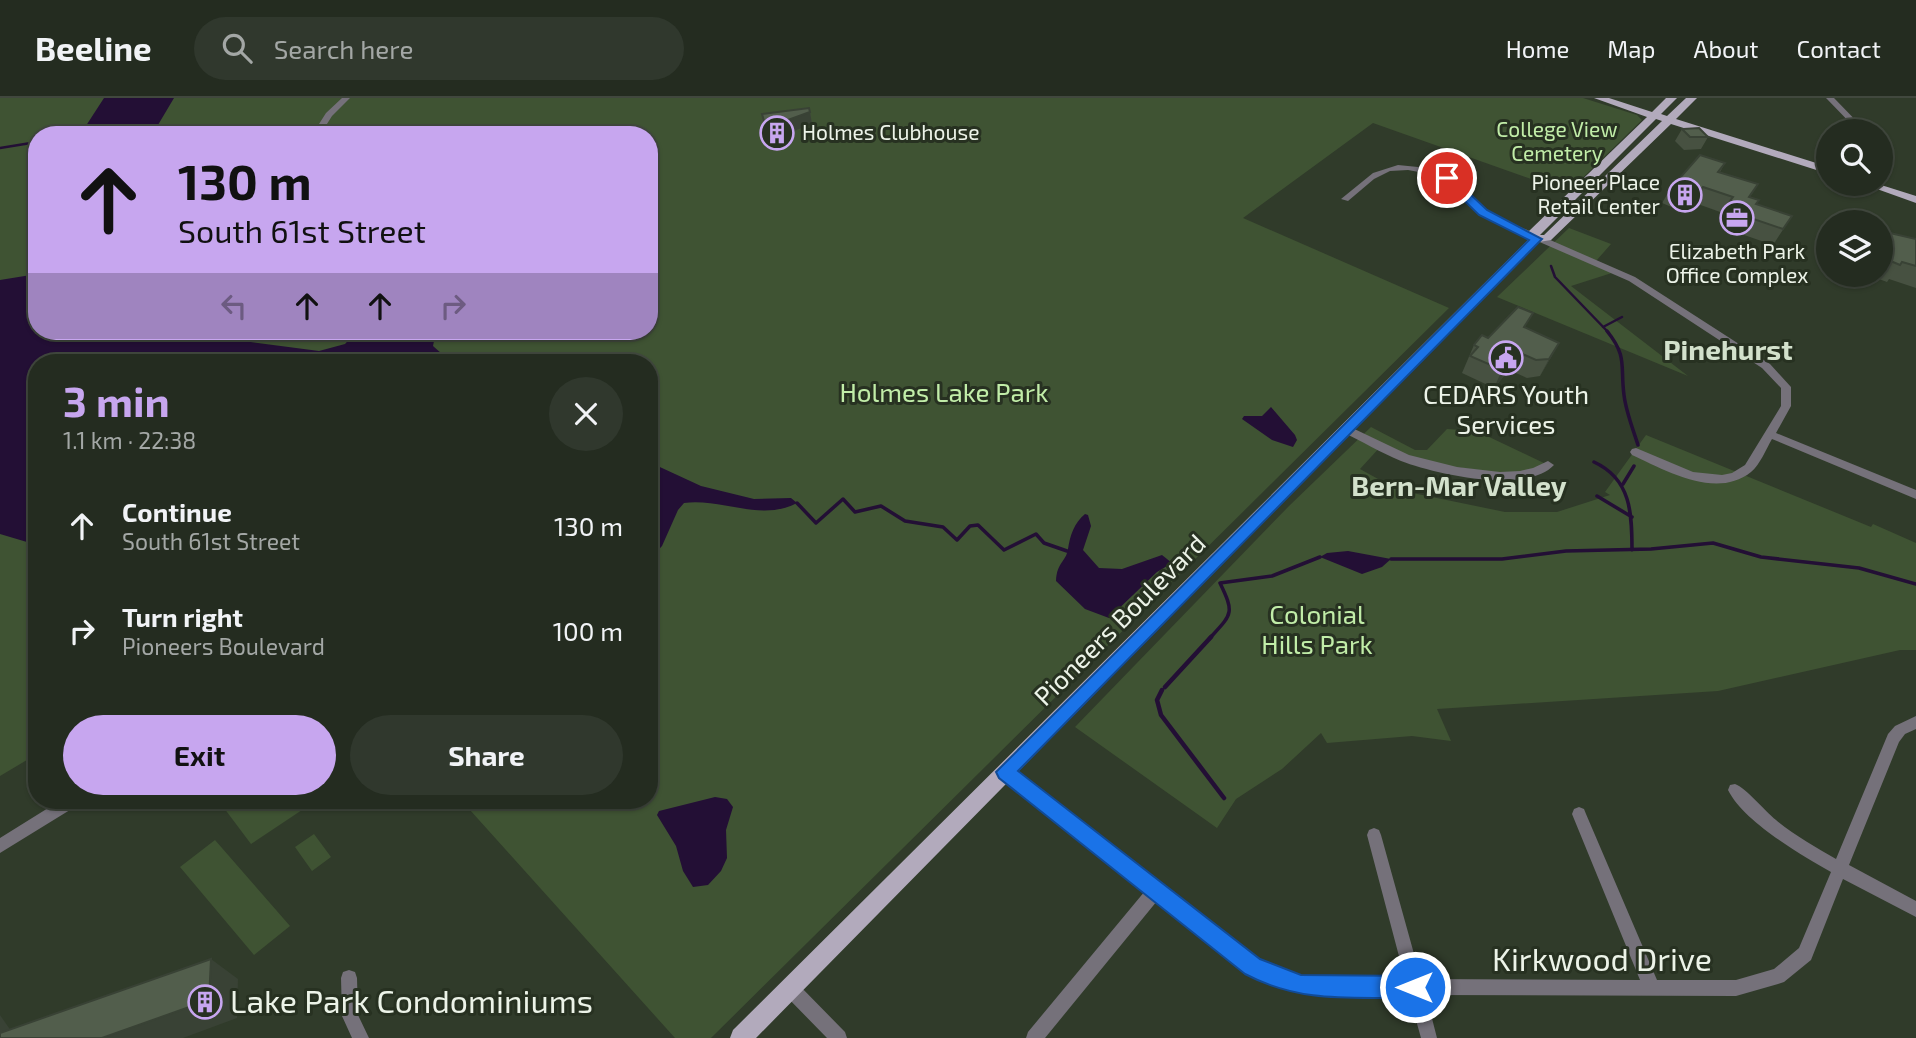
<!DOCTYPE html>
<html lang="en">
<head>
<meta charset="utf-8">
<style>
	:root { --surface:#242c20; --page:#30382d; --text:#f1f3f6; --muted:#a3a7a5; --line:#41483e; --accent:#c7a6ef }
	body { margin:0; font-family:"Exo 2",sans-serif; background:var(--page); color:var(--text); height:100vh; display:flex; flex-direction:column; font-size:26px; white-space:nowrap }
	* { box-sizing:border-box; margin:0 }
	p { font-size:23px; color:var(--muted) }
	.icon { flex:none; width:38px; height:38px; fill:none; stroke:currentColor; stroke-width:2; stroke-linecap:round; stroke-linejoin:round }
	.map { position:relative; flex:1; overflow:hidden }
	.panel { position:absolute; left:28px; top:256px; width:630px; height:455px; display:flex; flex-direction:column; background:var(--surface); border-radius:28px; box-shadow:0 2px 5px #0004,0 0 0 2px var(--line) }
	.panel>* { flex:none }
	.hud { position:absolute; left:28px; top:28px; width:630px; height:214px; border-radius:28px; box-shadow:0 2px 5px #0004,0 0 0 2px var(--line); background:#c7a6ef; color:#111; overflow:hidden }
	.fabs { position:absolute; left:1816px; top:21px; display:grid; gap:14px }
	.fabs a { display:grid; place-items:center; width:77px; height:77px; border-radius:50%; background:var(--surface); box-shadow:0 2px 5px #0004,0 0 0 2px var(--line); font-size:35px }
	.pin { position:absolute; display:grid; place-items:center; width:60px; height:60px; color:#fff; margin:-30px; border:4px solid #fff; border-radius:50%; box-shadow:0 2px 7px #0007 }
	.me { position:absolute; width:77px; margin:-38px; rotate:270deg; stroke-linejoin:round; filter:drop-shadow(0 0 5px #0008) }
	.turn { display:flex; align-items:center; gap:24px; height:147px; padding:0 35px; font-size:32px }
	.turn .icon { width:91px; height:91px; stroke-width:2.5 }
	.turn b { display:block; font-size:49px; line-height:60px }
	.lanes { display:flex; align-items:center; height:66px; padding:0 35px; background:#0003; justify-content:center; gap:35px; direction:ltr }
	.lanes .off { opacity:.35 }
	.round { display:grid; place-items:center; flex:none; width:74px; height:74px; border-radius:37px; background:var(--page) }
	.overview { display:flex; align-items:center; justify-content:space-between; height:119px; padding:0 35px }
	h1 { font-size:42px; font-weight:700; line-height:52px; color:var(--accent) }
	.button { display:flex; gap:14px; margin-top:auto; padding:14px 35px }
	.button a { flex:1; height:80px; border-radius:42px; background:var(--accent); color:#111; font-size:28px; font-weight:700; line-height:80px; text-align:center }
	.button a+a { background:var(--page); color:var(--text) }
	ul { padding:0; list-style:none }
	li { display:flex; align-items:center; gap:21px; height:105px; padding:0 35px }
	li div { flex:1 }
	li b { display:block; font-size:26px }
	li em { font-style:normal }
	header { display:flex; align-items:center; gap:42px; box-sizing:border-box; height:98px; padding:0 35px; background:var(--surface); border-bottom:2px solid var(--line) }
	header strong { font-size:33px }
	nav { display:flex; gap:38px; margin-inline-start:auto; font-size:24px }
	.search { width:490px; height:63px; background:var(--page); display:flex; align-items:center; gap:18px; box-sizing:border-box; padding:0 24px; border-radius:38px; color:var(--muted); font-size:26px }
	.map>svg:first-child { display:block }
	.green { fill:#3f5333; fill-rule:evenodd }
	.water { fill:#230f35 }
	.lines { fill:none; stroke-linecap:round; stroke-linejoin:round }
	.stream-far2 { stroke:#230f35; stroke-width:2.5 }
	.stream-far1 { stroke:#230f35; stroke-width:3.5 }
	.stream { stroke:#230f35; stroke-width:4.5 }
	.minor { fill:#75717a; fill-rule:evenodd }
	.major { fill:#b2aabc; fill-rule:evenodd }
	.wall { fill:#475141 }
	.shaded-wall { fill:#394235 }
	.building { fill:#525e4c; stroke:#394235; stroke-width:2 }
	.route { fill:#1a73e8; stroke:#114b97; stroke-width:2 }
	.labels { text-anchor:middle; stroke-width:6; stroke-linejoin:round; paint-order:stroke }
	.far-park-label { font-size:21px; fill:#c1eda8; stroke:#273121 }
	.far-poi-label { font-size:21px; fill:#ecf3e8; stroke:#273121; text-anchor:start }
	.park-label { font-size:26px; fill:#c1eda8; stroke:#273121 }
	.poi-label { font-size:26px; fill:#ecf3e8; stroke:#273121 }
	.street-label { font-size:26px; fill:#ecf3e8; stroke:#273121 }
	.neighbourhood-label { font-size:28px; font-weight:bold; fill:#d3e1cc; stroke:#273121 }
	.near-street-label { font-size:32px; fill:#ecf3e8; stroke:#273121 }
	.near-poi-label { font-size:32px; fill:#ecf3e8; stroke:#273121; text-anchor:start }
</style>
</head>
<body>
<header>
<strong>Beeline</strong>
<div class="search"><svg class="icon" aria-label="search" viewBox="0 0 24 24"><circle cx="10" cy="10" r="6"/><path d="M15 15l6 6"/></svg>Search here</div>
<nav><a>Home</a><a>Map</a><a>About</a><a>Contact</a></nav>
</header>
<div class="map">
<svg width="1916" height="940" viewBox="0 0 1916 940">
	<rect width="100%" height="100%" fill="#303b2a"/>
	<path class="green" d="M0 0H1583L1637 17 1642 22 1568 94 1373 25 1243 120 1449 210 711 940H675L461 702H649V264H37V656L0 678ZM37 37H649V233H37Z
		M1569 130 1611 146 1596 163 1618 173 1571 188 1688 278 1497 199Z
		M1466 328 1548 367 1524 378 1424 365 1381 348 1360 371 1398 392 1505 414H1557L1610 397 1605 394 1646 337 1871 429 1873 426 1916 445V552H1900L1718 593 1437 611 1451 643 1412 638 1327 645 1321 635 1282 671 1236 701 1217 730 1075 629 1289 408 1371 329 1415 352H1427L1447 331 1461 332Z
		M218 702H317L251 746Z
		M314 736 331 759 312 773 295 749Z
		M215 742 290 828 254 857 180 769Z"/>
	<path class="water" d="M104 0H174L152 37H80Z
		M37 176V233H212L243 243 319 253 345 246 357 233H436L433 248 451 264H37V447L0 436V182Z
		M1271 309 1295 337 1297 342 1293 349 1272 342 1242 321 1244 318H1262Z
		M649 364 701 388 754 401 791 400 797 405C761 424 722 400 684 405L678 412 662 448 649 462Z
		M1085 416 1088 417 1091 428 1083 452 1099 470 1122 471 1162 457 1172 465 1157 474 1109 520 1085 511 1056 483C1057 464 1066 464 1068 451 1070 438 1074 425 1085 416Z
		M1348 453 1391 461 1382 469 1362 476 1320 459 1327 455Z
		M715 699 727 701 733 709 726 732 727 760 721 773 708 787 693 789 683 773 676 748 657 717 659 713Z"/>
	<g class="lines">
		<path class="stream-far2" d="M0 50 37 44
			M1551 168 1555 179 1609 235
			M1603 229 1622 219"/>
		<path class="stream-far1" d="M1607 233C1628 259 1620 268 1624 297 1626 314 1633 331 1638 347
			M1594 364C1631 381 1632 415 1632 452
			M1623 386 1634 368
			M1597 398 1632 419
			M797 405 816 425 843 401 855 414 881 408 905 423 943 429 957 442 970 428 978 427 1004 452 1036 436 1044 445 1067 453
			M1391 461H1502L1566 453 1651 451 1713 445 1761 459 1859 470 1916 486
			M1172 465 1186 470
			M1209 541C1232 516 1235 516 1220 485L1272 478 1320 459"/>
		<path class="stream" d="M1165 589 1211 539
			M1162 592 1157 602 1161 617 1224 700"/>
		<path class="minor" d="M342 0H350L332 18 320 37H312L326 15Z
			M1826 0H1834L1866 33H1858Z
			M1881 51H1884L1892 66 1884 80H1881V70L1884 66 1881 61Z
			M1398 67 1428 70 1450 78 1493 117 1635 179 1770 266 1791 289V308L1776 335 1916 392V401L1772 341C1766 351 1760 367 1751 374 1716 402 1665 372 1632 357L1630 354 1632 351 1636 350 1693 374 1722 377 1732 375 1745 367 1781 308V290L1762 270 1629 183 1487 121 1451 87 1435 77 1408 72 1390 73 1374 81 1348 103 1341 101 1373 75Z
			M1346 327 1409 357 1457 369 1500 374 1520 373 1533 370 1548 363 1554 367C1526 397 1435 376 1401 363 1381 355 1362 343 1342 334L1341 331 1342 328Z
			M1916 618V631L1905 636 1899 644 1849 767 1916 803V819L1843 781 1811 862 1784 884 1778 886 1736 898 1426 897 1437 940H1421L1409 897C1380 897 1340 901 1312 897 1250 888 1204 840 1157 803L1045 940H1026L1028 934 1145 793 1000 678 998 674 1000 670 1005 668 1010 670 1258 862 1286 875 1314 881H1405L1367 737 1369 732 1374 730 1379 732 1381 737 1421 881 1640 882 1572 716 1574 711 1579 709 1584 711 1586 716 1657 882H1736L1774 871 1799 850 1831 774C1800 756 1744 724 1728 692L1730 687 1735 686C1746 690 1765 713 1776 722 1794 737 1816 749 1836 761L1888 636 1895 628Z
			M61 702H80L78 707 0 755V740Z
			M349 872 355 874 357 880 358 917 369 940H352L342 918 341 880 343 874Z
			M790 882 796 884 845 934 847 940H827L784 896 782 890 784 884Z"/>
		<path class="major" d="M1594 0H1609L1652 14 1666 0H1677L1661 16 1667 18 1686 0H1697L1676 21 1829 69V76L1671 26 1551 142 1539 144 756 940H730L733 932 1530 140 1527 135 1529 133 1647 19ZM1656 21 1662 23 1544 137H1540Z
			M1863 86H1878L1916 98V105Z"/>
	</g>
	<path class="wall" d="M810 14 812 26 768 43 763 29 762 16Z
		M1682 31 1708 39 1701 51 1684 52 1675 43Z
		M1725 65 1720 74 1758 86 1750 99 1757 106 1792 118 1773 147 1724 130 1729 121 1721 119 1723 115 1695 105 1686 115 1662 105 1671 90Z
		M1890 135 1916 141V190L1889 181 1887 184 1868 177H1881V142L1885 143Z
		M1526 230 1559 245 1540 278 1527 280 1509 272 1494 290 1462 275 1474 247Z"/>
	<path class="shaded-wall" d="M810 14 812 26 768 43 766 30Z
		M1703 89 1695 105 1686 115 1695 100Z
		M1559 245 1549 263 1540 278 1549 261Z
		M1518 254 1509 272 1494 290 1502 272Z
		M211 861 238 881 237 920 183 940H102Z
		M0 917 16 940H0Z"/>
	<path class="building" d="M809 10 810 14 766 30 762 16Z
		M1699 30 1708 39H1690L1682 31Z
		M1700 57 1725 65 1718 74 1758 86 1749 99 1759 102 1756 106 1792 118 1783 131 1733 114 1740 106 1730 103 1733 99 1703 89 1695 100 1671 90Z
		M1890 135 1916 141V168L1902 164 1900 167 1881 159V142L1886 143Z
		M1518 209 1533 215 1524 229 1559 245 1549 261 1536 262 1518 254 1502 272 1470 258 1478 249 1474 247 1482 237 1488 240Z
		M211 861 209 902 102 940H0V935Z"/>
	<path class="route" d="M1443 78H1451L1487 112 1542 141 1018 673 1260 861 1301 877 1415 878 1423 881 1426 889 1423 897 1415 900C1352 899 1302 906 1245 876L999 680 996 674 1529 142 1479 117 1443 82Z"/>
	<defs>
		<symbol id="building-ring" viewBox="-11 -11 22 22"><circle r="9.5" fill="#273121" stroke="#c7a6ef" stroke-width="1.5"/><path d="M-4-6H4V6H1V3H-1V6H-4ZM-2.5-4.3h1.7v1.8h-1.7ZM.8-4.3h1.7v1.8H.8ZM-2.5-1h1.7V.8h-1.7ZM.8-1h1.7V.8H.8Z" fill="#c7a6ef"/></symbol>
		<symbol id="office-ring" viewBox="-11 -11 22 22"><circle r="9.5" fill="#273121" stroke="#c7a6ef" stroke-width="1.5"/><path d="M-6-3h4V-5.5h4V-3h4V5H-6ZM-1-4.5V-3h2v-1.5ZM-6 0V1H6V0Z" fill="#c7a6ef"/></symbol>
		<symbol id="civic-ring" viewBox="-11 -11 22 22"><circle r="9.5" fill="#273121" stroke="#c7a6ef" stroke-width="1.5"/><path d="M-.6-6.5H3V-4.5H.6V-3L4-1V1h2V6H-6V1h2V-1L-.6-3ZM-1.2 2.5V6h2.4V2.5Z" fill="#c7a6ef"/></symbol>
	</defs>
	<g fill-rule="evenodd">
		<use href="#building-ring" x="758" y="16" width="38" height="38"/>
		<use href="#building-ring" x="1666" y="78" width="38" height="38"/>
		<use href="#office-ring" x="1718" y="101" width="38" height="38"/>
		<use href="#civic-ring" x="1487" y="241" width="38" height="38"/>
		<use href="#building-ring" x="186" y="885" width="38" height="38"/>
	</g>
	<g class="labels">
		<g class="far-park-label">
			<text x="1557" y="39">College View<tspan x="1557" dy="24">Cemetery</tspan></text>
		</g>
		<g class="far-poi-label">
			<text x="802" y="42">Holmes Clubhouse</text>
			<text x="1660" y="92" text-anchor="end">Pioneer Place<tspan x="1660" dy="24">Retail Center</tspan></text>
			<text x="1737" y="161" text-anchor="middle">Elizabeth Park<tspan x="1737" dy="24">Office Complex</tspan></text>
		</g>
		<g class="park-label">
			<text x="944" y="304">Holmes Lake Park</text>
			<text x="1317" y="526">Colonial<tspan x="1317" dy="30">Hills Park</tspan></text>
		</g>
		<g class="poi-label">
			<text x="1506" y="306">CEDARS Youth<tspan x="1506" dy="30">Services</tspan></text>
		</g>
		<g class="street-label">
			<text transform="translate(1120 522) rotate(-45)" y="9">Pioneers Boulevard</text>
		</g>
		<g class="neighbourhood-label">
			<text x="1728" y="262">Pinehurst</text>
			<text x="1459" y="398">Bern-Mar Valley</text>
		</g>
		<g class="near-street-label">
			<text x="1602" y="873">Kirkwood Drive</text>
		</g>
		<g class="near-poi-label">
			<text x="230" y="915">Lake Park Condominiums</text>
		</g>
	</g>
</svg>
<div class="fabs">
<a><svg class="icon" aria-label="search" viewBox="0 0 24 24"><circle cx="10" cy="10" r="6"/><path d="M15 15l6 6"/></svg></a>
<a><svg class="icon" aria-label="layers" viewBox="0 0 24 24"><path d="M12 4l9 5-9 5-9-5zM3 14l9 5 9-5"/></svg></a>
</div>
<div class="pin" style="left:1447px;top:80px;background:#d93025"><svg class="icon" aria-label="arrive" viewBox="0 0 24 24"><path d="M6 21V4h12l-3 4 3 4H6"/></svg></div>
<svg class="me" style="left:1415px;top:889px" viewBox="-20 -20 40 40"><circle r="17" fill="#1a73e8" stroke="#fff" stroke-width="3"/><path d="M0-11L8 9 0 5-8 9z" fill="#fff"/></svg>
<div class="hud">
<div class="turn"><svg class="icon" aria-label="ahead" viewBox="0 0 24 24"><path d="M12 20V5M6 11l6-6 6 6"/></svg><div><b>130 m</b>South 61st Street</div></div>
<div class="lanes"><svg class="icon off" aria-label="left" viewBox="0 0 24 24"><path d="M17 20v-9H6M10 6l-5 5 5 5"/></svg><svg class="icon" aria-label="ahead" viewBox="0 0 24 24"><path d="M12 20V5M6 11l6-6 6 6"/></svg><svg class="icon" aria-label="ahead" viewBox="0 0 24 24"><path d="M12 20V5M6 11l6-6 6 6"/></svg><svg class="icon off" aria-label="right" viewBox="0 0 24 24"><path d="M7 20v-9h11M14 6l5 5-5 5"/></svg></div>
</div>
<section class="panel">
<div class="overview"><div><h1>3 min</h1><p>1.1 km · 22:38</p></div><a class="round"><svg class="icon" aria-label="close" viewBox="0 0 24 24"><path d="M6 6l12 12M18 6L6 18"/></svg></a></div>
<ul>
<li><svg class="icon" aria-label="ahead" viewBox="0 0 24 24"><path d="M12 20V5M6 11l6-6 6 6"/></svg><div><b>Continue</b><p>South 61st Street</p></div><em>130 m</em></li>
<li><svg class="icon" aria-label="right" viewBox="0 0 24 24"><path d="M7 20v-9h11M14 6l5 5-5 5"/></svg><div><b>Turn right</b><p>Pioneers Boulevard</p></div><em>100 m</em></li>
</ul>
<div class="button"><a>Exit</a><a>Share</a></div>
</section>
</div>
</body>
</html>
